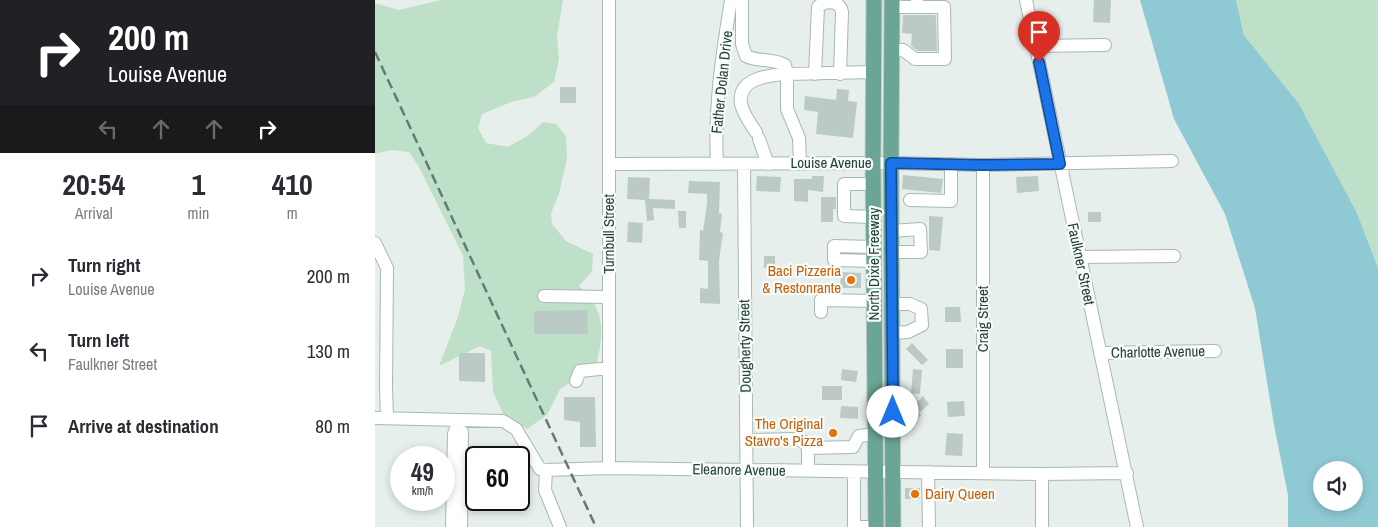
<!DOCTYPE html>
<html lang="en">
<head>
<meta charset="utf-8">
<style>
	:root { --surface:#fff; --page:#f7f7f7; --text:#2b2b33; --muted:#7c7c81 }
	body { margin:0; font-family:"Archivo Narrow",sans-serif; background:var(--page); color:var(--text); height:100vh; display:flex; flex-direction:column; font-size:19px; white-space:nowrap }
	* { box-sizing:border-box; margin:0 }
	p { font-size:16px; color:var(--muted) }
	.icon { flex:none; width:28px; height:28px; fill:none; stroke:currentColor; stroke-width:2; stroke-linecap:round; stroke-linejoin:round }
	.map { position:relative; flex:1; overflow:hidden }
	.drawer { display:flex; flex-direction:column; background:var(--surface); width:375px }
	.drawer>* { flex:none }
	.hud { background:#202124; color:#fff; overflow:hidden }
	.tools { position:absolute; left:938px; top:461px; display:grid; gap:10px }
	.tools a { display:grid; place-items:center; width:50px; height:50px; border-radius:50%; background:var(--surface); box-shadow:0 2px 8px #0003; font-size:25px }
	.speed { position:absolute; left:15px; top:446px; display:flex; gap:10px; font-size:25px; font-weight:700; text-align:center }
	.speed>* { display:grid; place-content:center; width:65px; height:65px; border-radius:50%; background:var(--surface); box-shadow:0 2px 8px #0003; line-height:1 }
	.speed small { font-size:12px; font-weight:400 }
	.speed .limit { border:2px solid #111; border-radius:8px; background:#fff; color:#111 }
	.pin { position:absolute; display:grid; place-items:center; width:42px; height:42px; color:#fff; margin:-51px -21px; border-radius:50% 50% 50% 0; rotate:-45deg; box-shadow:0 0 5px #0007 }
	.pin .icon { rotate:45deg }
	.me { position:absolute; width:55px; margin:-28px; rotate:0deg; stroke-linejoin:round; filter:drop-shadow(0 0 4px #0008) }
	.turn { display:flex; align-items:center; gap:18px; height:105px; padding:0 25px; font-size:22px }
	.turn .icon { width:65px; height:65px; stroke-width:2.5 }
	.turn b { display:block; font-size:35px; line-height:42px }
	.lanes { display:flex; align-items:center; height:48px; padding:0 25px; background:#0003; justify-content:center; gap:25px; direction:ltr }
	.lanes .off { opacity:.35 }
	.eta { display:flex; justify-content:space-evenly; align-items:center; height:85px; text-align:center }
	.eta b { font-size:30px; font-weight:800; line-height:35px }
	ul { padding:0; list-style:none }
	li { display:flex; align-items:center; gap:15px; height:75px; padding:0 25px }
	li div { flex:1 }
	li b { display:block; font-size:19px }
	li em { font-style:normal }
	main { display:flex; flex:1; min-height:0 }
	.map>svg:first-child { display:block }
	.green { fill:#bfe0c8 }
	.water { fill:#8ec9d4; fill-rule:evenodd }
	.building { fill:#bbcac4 }
	.lines { fill:none; stroke-linecap:round; stroke-linejoin:round }
	.minor-casing { stroke:#a8b8b2; stroke-width:14 }
	.major-casing { stroke:#c2cac8; stroke-width:17 }
	.minor { stroke:#fff; stroke-width:12 }
	.major { stroke:#6aa596; stroke-width:15 }
	.rail { stroke:#5f7d75; stroke-width:2.5; stroke-dasharray:10 5; stroke-linecap:butt }
	.route-casing { stroke:#114b97; stroke-width:12 }
	.route { stroke:#1a73e8; stroke-width:9 }
	.food-dot { fill:#e8710a; stroke:#f7fbf9; stroke-width:2 }
	.labels { text-anchor:middle; stroke-width:4.5; stroke-linejoin:round; paint-order:stroke }
	.street-label { font-size:15px; fill:#24423a; stroke:#f7fbf9 }
	.food-label { font-size:15px; fill:#c56008; stroke:#f7fbf9; text-anchor:end }
</style>
</head>
<body>
<main>
<section class="drawer">
<div class="hud">
<div class="turn"><svg class="icon" aria-label="right" viewBox="0 0 24 24"><path d="M7 20v-9h11M14 6l5 5-5 5"/></svg><div><b>200 m</b>Louise Avenue</div></div>
<div class="lanes"><svg class="icon off" aria-label="left" viewBox="0 0 24 24"><path d="M17 20v-9H6M10 6l-5 5 5 5"/></svg><svg class="icon off" aria-label="ahead" viewBox="0 0 24 24"><path d="M12 20V5M6 11l6-6 6 6"/></svg><svg class="icon off" aria-label="ahead" viewBox="0 0 24 24"><path d="M12 20V5M6 11l6-6 6 6"/></svg><svg class="icon" aria-label="right" viewBox="0 0 24 24"><path d="M7 20v-9h11M14 6l5 5-5 5"/></svg></div>
</div>
<div class="eta">
<div><b>20:54</b><p>Arrival</p></div>
<div><b>1</b><p>min</p></div>
<div><b>410</b><p>m</p></div>
</div>
<ul>
<li><svg class="icon" aria-label="right" viewBox="0 0 24 24"><path d="M7 20v-9h11M14 6l5 5-5 5"/></svg><div><b>Turn right</b><p>Louise Avenue</p></div><em>200 m</em></li>
<li><svg class="icon" aria-label="left" viewBox="0 0 24 24"><path d="M17 20v-9H6M10 6l-5 5 5 5"/></svg><div><b>Turn left</b><p>Faulkner Street</p></div><em>130 m</em></li>
<li><svg class="icon" aria-label="arrive" viewBox="0 0 24 24"><path d="M6 21V4h12l-3 4 3 4H6"/></svg><div><b>Arrive at destination</b></div><em>80 m</em></li>
</ul>
</section>
<div class="map">
<svg width="1003" height="527" viewBox="0 0 1003 527">
	<rect width="100%" height="100%" fill="#e6efeb"/>
	<path class="green" d="M66 0H188L182 37 184 59 179 82 159 97 136 102 107 114 103 128 111 143 133 147 154 135 168 122 181 124 191 136 192 158 184 194 176 213 177 224 191 241 218 254 217 271 204 286C231 308 229 335 221 366L185 389 172 415 152 429 129 416 118 391 116 351 105 346 64 366 83 317 90 289 88 256 44 167 34 152 16 150 0 154V3L24 10Z
		M861 0H1003V268L982 213 924 104 869 35Z"/>
	<path class="water" d="M765 0H861L869 35 924 104 982 213 1003 268V527H913V495L899 425 880 308 850 214 799 119ZM946 470H979V502H946Z"/>
	<path class="building" d="M719 0H736L735 23 718 22Z
		M528 15H560L561 17 562 51H543L536 46 537 34 527 33Z
		M185 87H201V103H185Z
		M462 89 474 90 473 101 482 102 478 138 441 134 443 112 429 110 430 96 461 100Z
		M528 175 568 179 566 193 527 189Z
		M382 176 406 177 405 192 381 191Z
		M437 176H449L448 192 433 190V202L419 201V179H437Z
		M663 176 664 191 642 193 641 177Z
		M253 177 275 178 274 199 300 200V209L278 208 279 220 272 221 270 200 252 199Z
		M314 181 345 182 344 213 347 214 345 232 348 233 344 261 345 304 325 303V288L333 289V261L324 260 325 230 328 231 332 204V194L313 193Z
		M446 197H461V209H458V222H446Z
		M303 211H311V228H304Z
		M713 212H726V222H713Z
		M554 216 568 217 565 251 554 250Z
		M253 222 268 223 267 243 252 242Z
		M389 256H400V268H389Z
		M466 272 486 273V288H465Z
		M570 307H585L586 322H570Z
		M212 310 213 334H159V311Z
		M537 343 553 360 547 365 531 349Z
		M571 349H588V368H571Z
		M84 353H110V382L84 381Z
		M467 369 483 371 481 382 466 380Z
		M538 369 547 370 545 394 536 393Z
		M447 386H467V400H447Z
		M548 396 554 404 544 413 546 415 539 422 531 414Z
		M189 397H220L221 447H205V422L189 420Z
		M589 401 590 416 573 417 572 402Z
		M466 406 483 407V419L465 418Z
		M572 433 588 434 587 456 570 455Z
		M530 488H545V499H530Z"/>
	<g class="lines">
		<defs>
			<path id="minor" d="M234 0V468
				M367 0V44L371 56C382 62 397 58 410 65L412 74C394 75 362 78 366 104 368 113 376 125 381 132
				M651 0 762 527
				M517 7H542V0
				M660 46 730 45
				M516 50H528L540 59H570L569 7H542
				M440 74 443 7C450 0 465 0 467 12L465 74
				M384 139 393 164
				M235 164 516 163 608 165 797 161
				M342 164C339 108 347 55 356 0
				M369 164 372 527
				M425 164 424 138 412 109V74L499 72
				M608 165V473
				M498 184H469V216L499 217
				M535 200 576 201V164
				M516 231 545 229 546 252H517
				M0 243 12 268 11 387 12 418
				M499 247 459 246V260L499 261
				M704 257 799 256
				M169 296 234 297
				M517 304H535L546 309 547 325 533 332 517 333
				M446 312V300L499 301
				M725 353 840 351
				M201 381 205 371 234 368
				M0 418 128 421 141 429 165 469 171 470 234 468 667 474 752 473
				M371 440 421 439 430 442 433 448V471
				M433 448 478 447 484 436 500 434
				M171 470 170 490 185 527
				M479 472V527H501
				M553 472 554 527
				M77 527 79 434 84 420
				M86 527 87 432
				M667 527V474"/>
			<path id="major" d="M499 0 498 163 501 527
				M517 0 516 163 518 527"/>
		</defs>
		<use href="#minor" class="minor-casing"/>
		<use href="#major" class="major-casing"/>
		<use href="#minor" class="minor"/>
		<use href="#major" class="major"/>
		<path class="rail" d="M0 52 221 527"/>
	</g>
	<g class="lines">
		<defs>
			<path id="route" d="M518 412 516 163 608 165 685 164 664 62"/>
		</defs>
		<use href="#route" class="route-casing"/>
		<use href="#route" class="route"/>
	</g>
	<g class="food-dot">
		<circle cx="476" cy="280" r="5"/>
		<circle cx="458" cy="433" r="5"/>
		<circle cx="540" cy="494" r="5"/>
	</g>
	<g class="labels">
		<g class="street-label">
			<text transform="translate(347 82) rotate(-84)" y="5">Father Dolan Drive</text>
			<text x="456" y="168">Louise Avenue</text>
			<text transform="translate(234 234) rotate(-90)" y="5">Turnbull Street</text>
			<text transform="translate(499 264) rotate(-90)" y="5">North Dixie Freeway</text>
			<text transform="translate(706 264) rotate(78)" y="5">Faulkner Street</text>
			<text transform="translate(608 319) rotate(-90)" y="5">Craig Street</text>
			<text transform="translate(370 346) rotate(-91)" y="5">Dougherty Street</text>
			<text transform="translate(783 352) rotate(-1)" y="5">Charlotte Avenue</text>
			<text transform="translate(364 470) rotate(1)" y="5">Eleanore Avenue</text>
		</g>
		<g class="food-label">
			<text x="466" y="276">Baci Pizzeria<tspan x="466" dy="17">&amp; Restonrante</tspan></text>
			<text x="448" y="429">The Original<tspan x="448" dy="17">Stavro's Pizza</tspan></text>
			<text x="550" y="499" text-anchor="start">Dairy Queen</text>
		</g>
	</g>
</svg>
<div class="tools">
<a><svg class="icon" aria-label="sound" viewBox="0 0 24 24"><path d="M4 9h4l5-4v14l-5-4H4zM17 9q2 3 0 6"/></svg></a>
</div>
<div class="speed"><div>49<small>km/h</small></div><div class="limit">60</div></div>
<div class="pin" style="left:664px;top:62px;background:#d93025"><svg class="icon" aria-label="arrive" viewBox="0 0 24 24"><path d="M6 21V4h12l-3 4 3 4H6"/></svg></div>
<svg class="me" style="left:518px;top:412px" viewBox="-20 -20 40 40"><circle r="19" fill="#fff"/><path d="M0-13L10 11 0 6-10 11z" fill="#1a73e8"/></svg>
</div>
</main>
</body>
</html>
